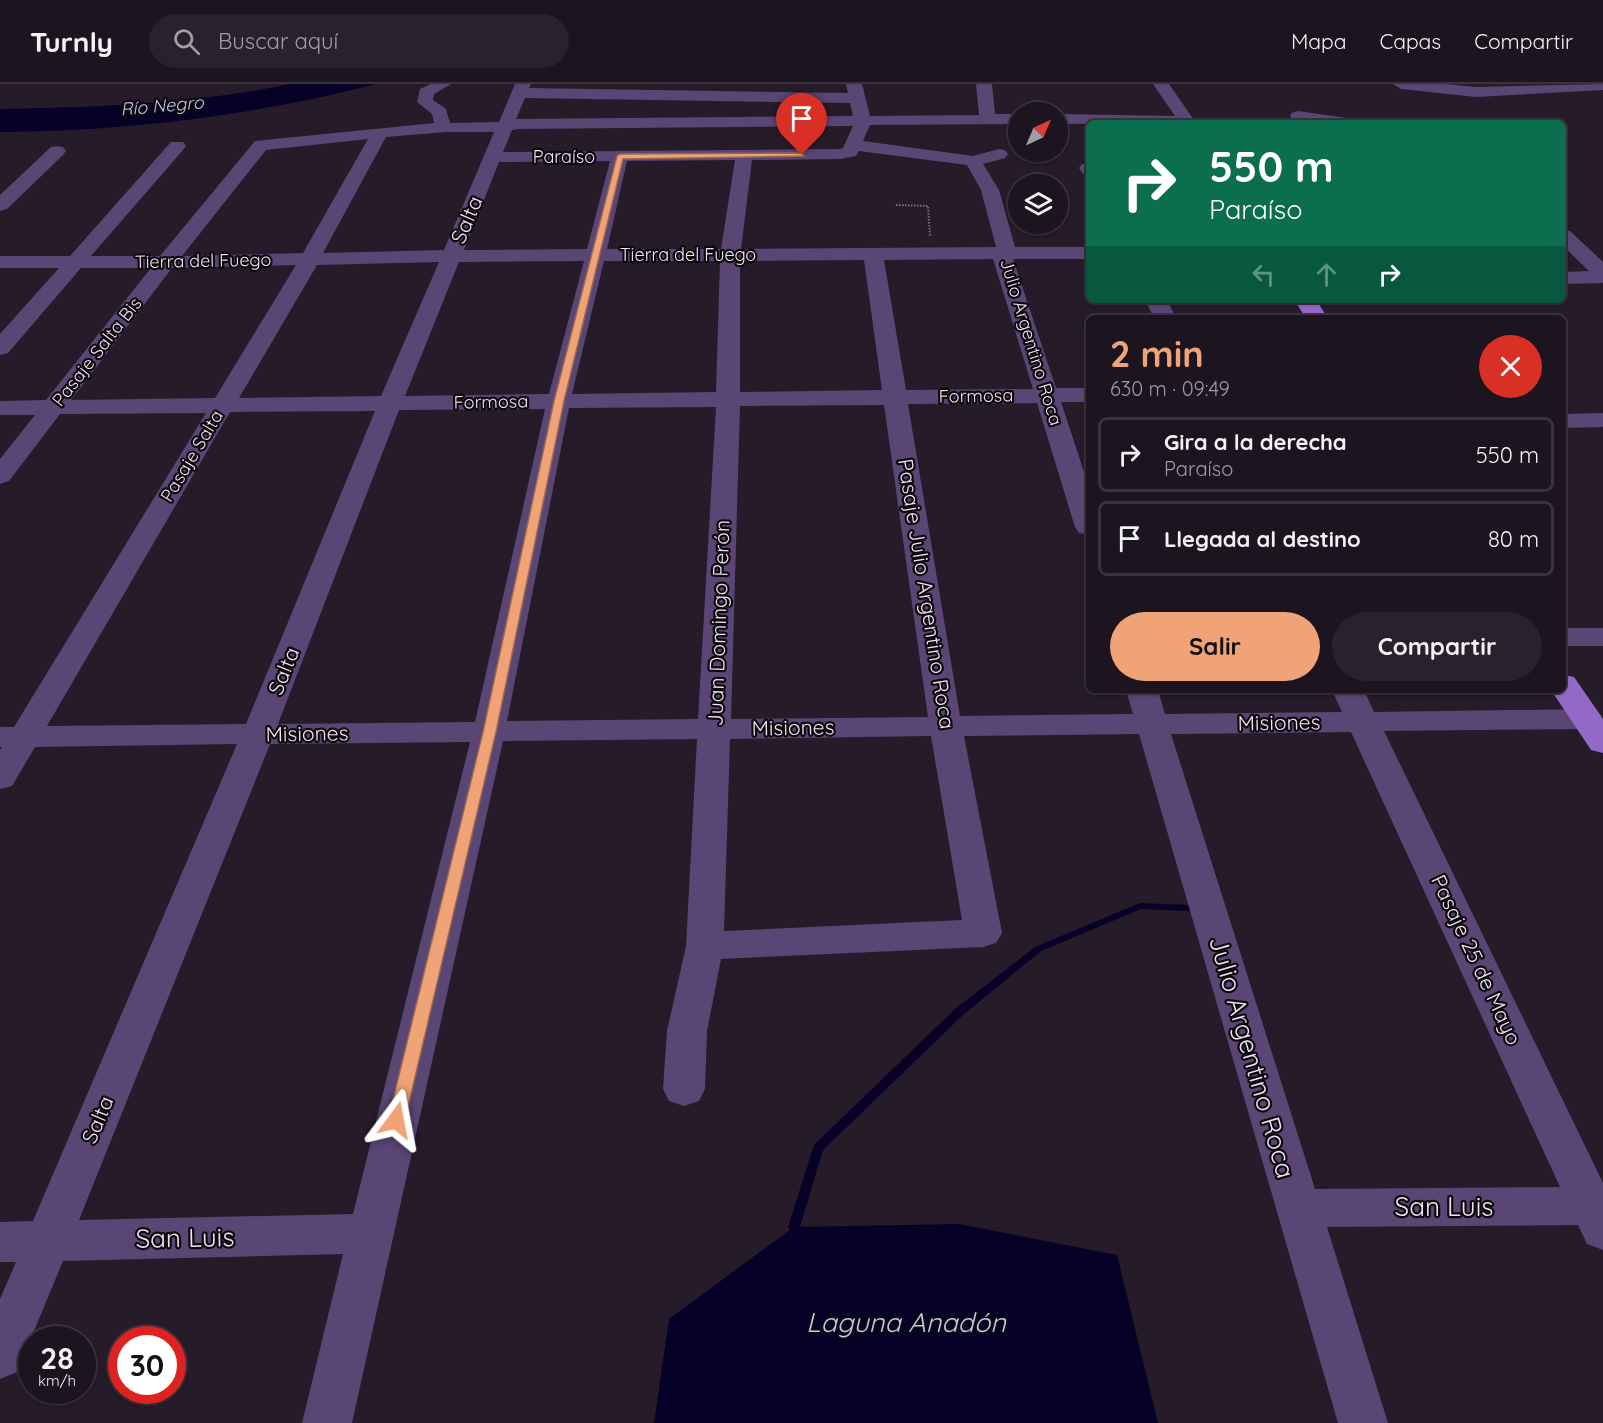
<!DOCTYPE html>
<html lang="es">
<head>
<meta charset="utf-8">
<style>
	:root { --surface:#1c141f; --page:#29212c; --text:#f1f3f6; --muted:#a09ea4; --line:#3a333d; --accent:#efa376 }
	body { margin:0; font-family:Quicksand,sans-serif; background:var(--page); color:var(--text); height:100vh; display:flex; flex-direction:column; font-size:22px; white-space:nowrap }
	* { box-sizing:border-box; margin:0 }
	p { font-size:20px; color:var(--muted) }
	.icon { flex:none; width:33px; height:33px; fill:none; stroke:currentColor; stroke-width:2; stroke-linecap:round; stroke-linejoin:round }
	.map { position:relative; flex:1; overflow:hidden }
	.panel { position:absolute; left:1086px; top:231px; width:480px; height:378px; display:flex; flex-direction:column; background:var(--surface); border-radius:9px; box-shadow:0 2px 4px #0004,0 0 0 2px var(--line) }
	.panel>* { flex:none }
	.banner { position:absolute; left:1086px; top:36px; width:480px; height:183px; border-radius:9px; box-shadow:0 2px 4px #0004,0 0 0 2px var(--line); background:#0b6e4f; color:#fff; overflow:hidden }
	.needle { width:39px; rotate:44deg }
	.tools { position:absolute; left:1008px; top:18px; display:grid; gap:12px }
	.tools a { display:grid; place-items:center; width:60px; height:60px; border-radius:50%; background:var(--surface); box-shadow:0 2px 4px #0004,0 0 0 2px var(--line); font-size:30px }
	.speed { position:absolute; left:18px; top:1242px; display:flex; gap:12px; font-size:30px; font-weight:700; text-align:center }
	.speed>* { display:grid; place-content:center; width:78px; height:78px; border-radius:50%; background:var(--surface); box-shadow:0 2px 4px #0004,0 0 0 2px var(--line); line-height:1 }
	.speed small { font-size:15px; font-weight:400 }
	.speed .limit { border:9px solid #d22; background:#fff; color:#111 }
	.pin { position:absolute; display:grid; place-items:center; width:51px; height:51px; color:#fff; margin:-62px -26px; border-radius:50% 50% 50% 0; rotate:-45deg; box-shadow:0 0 6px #0007 }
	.pin .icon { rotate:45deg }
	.me { position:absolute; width:66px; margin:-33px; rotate:13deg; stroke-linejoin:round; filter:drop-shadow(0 0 4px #0008) }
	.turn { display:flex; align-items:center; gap:21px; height:126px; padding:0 24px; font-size:27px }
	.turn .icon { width:78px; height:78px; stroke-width:2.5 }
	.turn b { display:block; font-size:42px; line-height:51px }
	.lanes { display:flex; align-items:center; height:57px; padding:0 24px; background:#0003; justify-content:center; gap:30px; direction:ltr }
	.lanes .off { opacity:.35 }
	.round { display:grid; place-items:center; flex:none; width:63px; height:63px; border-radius:32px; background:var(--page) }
	.headline { display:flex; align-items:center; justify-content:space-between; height:102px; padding:0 24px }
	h1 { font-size:36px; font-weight:800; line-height:45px; color:var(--accent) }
	.action { display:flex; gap:12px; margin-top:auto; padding:12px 24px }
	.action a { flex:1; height:69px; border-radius:36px; background:var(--accent); color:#111; font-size:24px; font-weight:800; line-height:69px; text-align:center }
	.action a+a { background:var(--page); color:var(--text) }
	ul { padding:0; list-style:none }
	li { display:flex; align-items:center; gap:18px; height:75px; margin:0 12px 9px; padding:0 12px; border:3px solid var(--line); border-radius:9px }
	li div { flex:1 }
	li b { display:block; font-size:22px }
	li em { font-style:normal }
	header { display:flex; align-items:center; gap:36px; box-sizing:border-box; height:84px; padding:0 30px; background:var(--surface); border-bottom:2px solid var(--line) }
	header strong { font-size:28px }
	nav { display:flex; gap:33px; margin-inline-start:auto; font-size:21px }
	.search { width:420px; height:54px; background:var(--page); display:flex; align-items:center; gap:15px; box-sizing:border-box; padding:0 21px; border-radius:33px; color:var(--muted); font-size:22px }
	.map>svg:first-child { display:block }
	.water { fill:#070027 }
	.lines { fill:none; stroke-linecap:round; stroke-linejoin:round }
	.stream { fill:#070027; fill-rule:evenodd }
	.path { stroke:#7b727e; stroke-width:2; stroke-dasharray:1.5 1.5; stroke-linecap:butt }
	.minor { fill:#594674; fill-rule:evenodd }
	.major { fill:#9269c9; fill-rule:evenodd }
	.route { fill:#efa376; stroke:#9b6a4d; stroke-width:1.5 }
	.labels { text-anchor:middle; stroke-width:4.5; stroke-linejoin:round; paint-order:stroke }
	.far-water-label { font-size:18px; font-style:italic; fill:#c5c6ef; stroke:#0d080e }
	.far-street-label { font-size:18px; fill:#ede5ef; stroke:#0d080e }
	.street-label { font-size:21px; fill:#ede5ef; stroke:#0d080e }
	.near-street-label { font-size:26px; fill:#ede5ef; stroke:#0d080e }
	.near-water-label { font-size:27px; font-style:italic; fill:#c5c6ef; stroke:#0d080e }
</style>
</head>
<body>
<header>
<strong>Turnly</strong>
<div class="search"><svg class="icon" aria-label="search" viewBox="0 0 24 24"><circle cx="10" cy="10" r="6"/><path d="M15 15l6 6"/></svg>Buscar aquí</div>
<nav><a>Mapa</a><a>Capas</a><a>Compartir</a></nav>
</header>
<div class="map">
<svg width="1603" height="1339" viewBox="0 0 1603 1339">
	<rect width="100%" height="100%" fill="#261b29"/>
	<path class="water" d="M290 0H376C253 32 127 47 0 48V25C97 23 195 20 290 0Z
		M959 1140 1117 1171 1158 1339H654L669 1235 794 1143Z"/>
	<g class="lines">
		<path class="stream" d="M1140 819 1188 821 1191 822 1193 824 1191 826 1188 827 1141 825 1041 867 963 931 823 1066 800 1143 798 1146 794 1148 790 1146 788 1143 814 1061 955 925 1035 863Z"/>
		<path class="path" d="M896 121 928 122 930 152"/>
		<path class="minor" d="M431 0H451L434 10 433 16 446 25 450 39 499 38 515 0H531L529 4 848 9 846 0H862L870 32 979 31 976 0H992L995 30H1018V40L870 41 863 57 973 72 999 65 1005 66 1008 70 1005 74 983 80 999 106 1015 163H1089V175H1013L1056 304H1089V318H1061L1089 403V451L1079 449 1075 443 1037 319 908 320 960 632 1133 630 1126 606H1158L1165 630 1342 628 1332 606H1364L1374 628 1587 625 1598 628 1603 635 1598 642 1587 645 1384 647 1603 1099V1166L1587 1160 1578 1141 1327 1143 1388 1339H1338L1139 650 964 652 1002 849 996 859 983 863 721 875 707 947 705 1005 699 1017 684 1022 669 1017 663 1005 667 947 686 862 697 655 503 657 352 1339H302L343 1170 63 1177 17 1288 0 1295V1215L16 1178H0V1138L33 1137 237 660 35 663 12 702 0 705V666L2 663H0V643H14L206 329 60 330 9 397 0 400V375L35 331H0V317L46 316 151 184H81L8 269 0 271V250L59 184H0V172H70L171 58H183L186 62 183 66 91 172H160L255 57 434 39 432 30 417 18 420 5ZM525 14 850 19 853 32 516 35ZM853 42 843 64 840 65 503 68 512 46 518 45ZM446 48H494L444 166 323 169 386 53ZM368 55 303 169 182 172 266 66ZM859 67 967 81 981 106 996 163 741 165 752 76 840 75 856 72ZM735 76 721 165H607L627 77ZM610 77 587 165 464 166 499 78ZM993 175 1033 305 906 306 884 176ZM864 176 882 306 740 308V177ZM584 177 549 310 405 312 459 178ZM604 177H720L716 308 572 310ZM439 178 381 312 239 314 317 181ZM296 181 215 314 71 316 172 184ZM884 321 928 633 731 635 740 322ZM716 323 698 635 507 637 569 324ZM545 325 475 638 278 640 399 326ZM375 327 246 640 47 642 230 328ZM1351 648 1560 1103 1315 1105 1171 650ZM931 652 962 836 724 847 730 655ZM470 658 353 1130 79 1136 270 660Z
			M1153 0H1169L1196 39 1058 40V30L1175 32Z
			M1393 0H1445L1476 3 1603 0V6L1476 13 1401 5Z
			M1298 27 1347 34 1355 39H1313L1292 35 1290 32 1292 29Z
			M57 62 63 63 66 67 63 71 7 125 0 127V111L51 63Z
			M1088 79H1089V91L1083 90 1079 84 1082 80Z
			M1563 145 1570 147 1603 178V199L1563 200V188L1589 187 1563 162Z
			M1145 216H1167L1176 234H1154Z
			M1603 329V343L1563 344V330Z
			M1563 544H1603V562H1563Z"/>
		<path class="major" d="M1294 216H1316L1328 234H1306Z
			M1563 591 1574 593 1603 635V669L1591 666 1551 606H1563Z"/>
	</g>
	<path class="route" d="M802 69 804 72 623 75 564 317 496 648 405 1036 403 1041 396 1043 390 1041 388 1036 483 648 554 317 617 72 620 70Z"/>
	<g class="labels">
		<g class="far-water-label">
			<text transform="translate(162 22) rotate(-5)" y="6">Río Negro</text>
		</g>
		<g class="far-street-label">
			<text x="564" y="79">Paraíso</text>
			<text x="688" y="177">Tierra del Fuego</text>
			<text transform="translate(203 177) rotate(-1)" y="6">Tierra del Fuego</text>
			<text transform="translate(1031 258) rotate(73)" y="6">Julio Argentino Roca</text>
			<text transform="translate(97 268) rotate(-52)" y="6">Pasaje Salta Bis</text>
			<text transform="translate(976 312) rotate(-1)" y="6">Formosa</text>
			<text transform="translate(491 318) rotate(-1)" y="6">Formosa</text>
			<text transform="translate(192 372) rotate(-59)" y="6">Pasaje Salta</text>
		</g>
		<g class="street-label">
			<text transform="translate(467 136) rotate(-67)" y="7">Salta</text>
			<text transform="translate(926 510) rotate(81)" y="7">Pasaje Julio Argentino Roca</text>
			<text transform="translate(719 539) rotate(-88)" y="7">Juan Domingo Perón</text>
			<text transform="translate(284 587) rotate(-68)" y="7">Salta</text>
			<text transform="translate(1279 639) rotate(-1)" y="7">Misiones</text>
			<text transform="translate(793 644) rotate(-1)" y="7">Misiones</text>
			<text transform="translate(307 650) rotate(-1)" y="7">Misiones</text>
			<text transform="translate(1476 876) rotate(65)" y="7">Pasaje 25 de Mayo</text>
			<text transform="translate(98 1036) rotate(-67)" y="7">Salta</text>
		</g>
		<g class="near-street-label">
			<text transform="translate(1252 973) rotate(74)" y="9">Julio Argentino Roca</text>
			<text x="1444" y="1132">San Luis</text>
			<text transform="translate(185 1154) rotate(-1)" y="9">San Luis</text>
		</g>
		<g class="near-water-label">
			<text x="906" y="1248">Laguna Anadón</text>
		</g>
	</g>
</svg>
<div class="tools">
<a><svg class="needle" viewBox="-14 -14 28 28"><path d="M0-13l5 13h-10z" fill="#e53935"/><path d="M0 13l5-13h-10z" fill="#a09ea4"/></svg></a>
<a><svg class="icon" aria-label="layers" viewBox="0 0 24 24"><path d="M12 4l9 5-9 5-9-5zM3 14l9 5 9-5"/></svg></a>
</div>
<div class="speed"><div>28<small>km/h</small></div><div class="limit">30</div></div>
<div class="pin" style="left:802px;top:71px;background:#d93025"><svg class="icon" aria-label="arrive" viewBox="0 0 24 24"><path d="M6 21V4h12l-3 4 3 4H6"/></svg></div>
<svg class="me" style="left:396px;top:1036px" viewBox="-20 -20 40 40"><path d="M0-17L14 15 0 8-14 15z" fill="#efa376" stroke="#fff" stroke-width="4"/></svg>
<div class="banner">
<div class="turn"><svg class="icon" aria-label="right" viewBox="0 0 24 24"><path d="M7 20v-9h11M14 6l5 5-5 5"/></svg><div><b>550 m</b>Paraíso</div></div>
<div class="lanes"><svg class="icon off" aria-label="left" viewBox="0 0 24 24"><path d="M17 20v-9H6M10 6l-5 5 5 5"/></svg><svg class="icon off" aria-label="ahead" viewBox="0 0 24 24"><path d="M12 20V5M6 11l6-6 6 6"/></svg><svg class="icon" aria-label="right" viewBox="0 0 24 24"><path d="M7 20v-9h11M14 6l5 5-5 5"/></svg></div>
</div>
<section class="panel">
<div class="headline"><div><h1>2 min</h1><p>630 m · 09:49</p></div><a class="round" style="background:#d93025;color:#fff"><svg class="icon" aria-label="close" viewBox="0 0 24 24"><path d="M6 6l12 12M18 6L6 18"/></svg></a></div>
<ul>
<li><svg class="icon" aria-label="right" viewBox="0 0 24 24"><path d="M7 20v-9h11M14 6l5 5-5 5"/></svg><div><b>Gira a la derecha</b><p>Paraíso</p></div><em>550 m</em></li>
<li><svg class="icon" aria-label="arrive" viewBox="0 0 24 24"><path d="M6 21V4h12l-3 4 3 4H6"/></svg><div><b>Llegada al destino</b></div><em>80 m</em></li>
</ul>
<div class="action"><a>Salir</a><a>Compartir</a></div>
</section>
</div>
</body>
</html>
